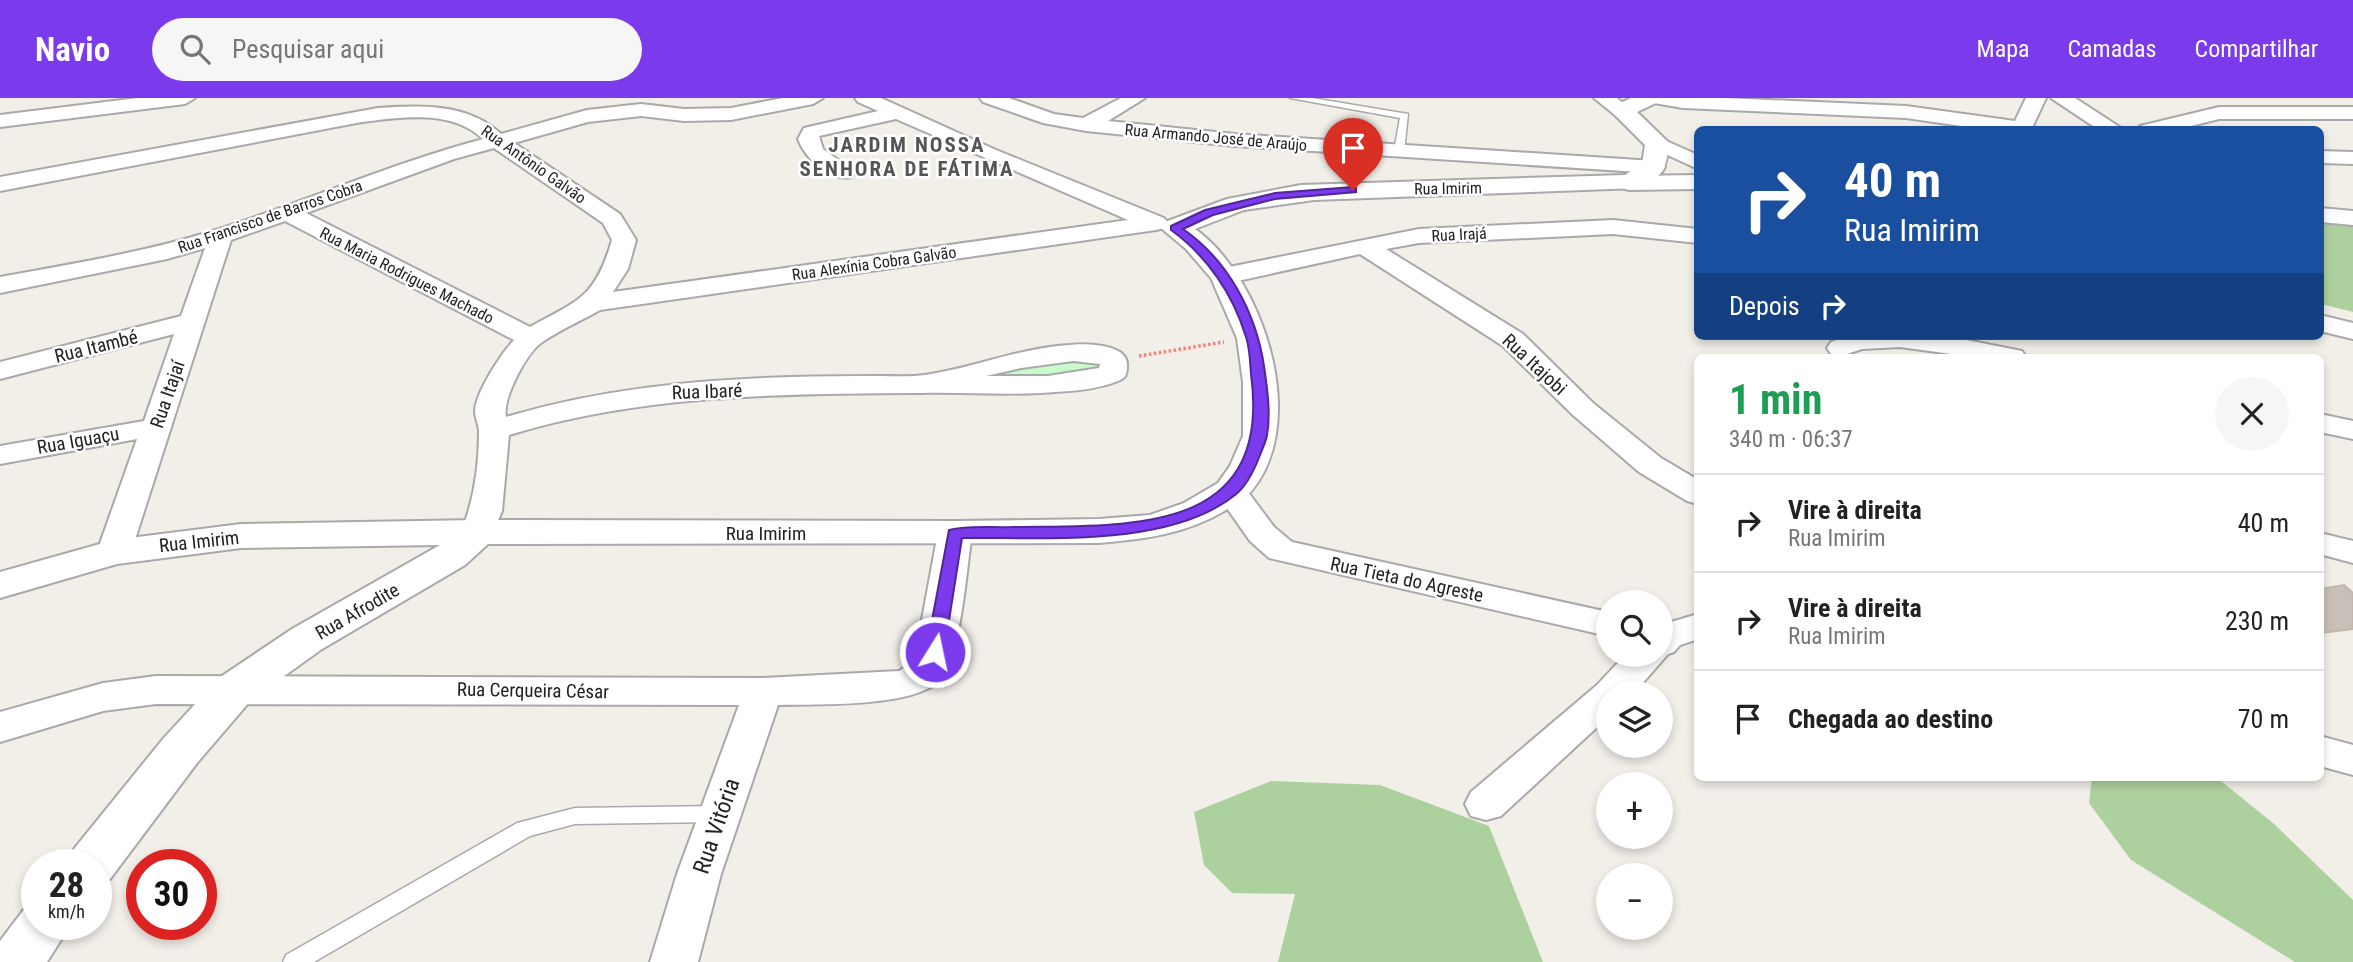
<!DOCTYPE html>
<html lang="pt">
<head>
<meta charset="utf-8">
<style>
	:root { --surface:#fff; --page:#f6f6f6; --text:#222; --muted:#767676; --line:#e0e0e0; --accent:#7c3aed }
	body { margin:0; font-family:"Roboto Condensed",sans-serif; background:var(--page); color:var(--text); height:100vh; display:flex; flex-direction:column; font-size:26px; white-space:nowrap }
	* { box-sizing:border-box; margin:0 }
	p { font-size:23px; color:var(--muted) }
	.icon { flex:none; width:38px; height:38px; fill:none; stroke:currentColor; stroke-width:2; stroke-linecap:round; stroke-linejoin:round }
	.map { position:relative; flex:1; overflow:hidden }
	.details { position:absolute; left:1694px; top:256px; width:630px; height:427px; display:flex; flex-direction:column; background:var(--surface); border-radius:10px; box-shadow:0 4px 10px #0003 }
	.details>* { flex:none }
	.hud { position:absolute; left:1694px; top:28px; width:630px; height:214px; border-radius:10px; box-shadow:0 4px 10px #0003; background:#1a4fa0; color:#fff; overflow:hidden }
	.fabs { position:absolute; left:1596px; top:492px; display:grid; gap:14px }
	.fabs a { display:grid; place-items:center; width:77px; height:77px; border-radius:50%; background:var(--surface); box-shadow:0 4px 10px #0003; font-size:35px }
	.speed { position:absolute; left:21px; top:751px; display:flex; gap:14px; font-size:35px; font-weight:700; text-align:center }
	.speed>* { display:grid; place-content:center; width:91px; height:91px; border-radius:50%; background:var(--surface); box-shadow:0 4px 10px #0003; line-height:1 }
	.speed small { font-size:18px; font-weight:400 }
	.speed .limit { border:10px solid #d22; background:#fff; color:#111 }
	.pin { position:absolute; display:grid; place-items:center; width:60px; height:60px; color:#fff; margin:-72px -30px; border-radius:50% 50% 50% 0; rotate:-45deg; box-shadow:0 0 7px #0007 }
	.pin .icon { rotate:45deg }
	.me { position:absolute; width:77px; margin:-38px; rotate:10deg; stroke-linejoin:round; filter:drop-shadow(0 0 5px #0008) }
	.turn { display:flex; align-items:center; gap:24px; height:147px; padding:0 35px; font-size:32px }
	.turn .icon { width:91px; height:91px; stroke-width:2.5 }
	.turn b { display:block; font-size:49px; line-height:60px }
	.then { display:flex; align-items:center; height:66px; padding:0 35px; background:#0003; gap:14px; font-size:26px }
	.round { display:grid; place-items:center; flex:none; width:74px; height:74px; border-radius:37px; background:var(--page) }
	.head { display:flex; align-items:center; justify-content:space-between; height:119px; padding:0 35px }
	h1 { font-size:42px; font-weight:700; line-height:52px; color:#1e9e55 }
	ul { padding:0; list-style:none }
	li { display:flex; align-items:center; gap:21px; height:98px; padding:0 35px; border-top:2px solid var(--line) }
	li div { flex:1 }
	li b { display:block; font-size:26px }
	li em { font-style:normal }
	header { display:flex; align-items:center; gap:42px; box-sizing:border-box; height:98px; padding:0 35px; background:var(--accent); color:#fff }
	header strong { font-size:33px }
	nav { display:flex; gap:38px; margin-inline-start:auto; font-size:24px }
	.search { width:490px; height:63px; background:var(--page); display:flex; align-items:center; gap:18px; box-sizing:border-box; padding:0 24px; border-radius:38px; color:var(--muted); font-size:26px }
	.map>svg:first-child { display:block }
	.forest { fill:#add19e }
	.park { fill:#c8facc }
	.building { fill:#c7bfb8; stroke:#c4b6ab; stroke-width:2 }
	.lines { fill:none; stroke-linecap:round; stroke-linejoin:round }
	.service-casing { stroke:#a9a9a9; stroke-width:3 }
	.minor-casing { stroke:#a9a9a9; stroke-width:4 }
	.tertiary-casing { stroke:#a9a9a9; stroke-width:4 }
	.path { stroke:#fa8072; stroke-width:3.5; stroke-dasharray:2.5 2.5; stroke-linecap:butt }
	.service { fill:#fff; fill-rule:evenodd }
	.minor { fill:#fff; fill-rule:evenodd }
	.tertiary { fill:#fff; fill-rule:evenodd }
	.route { fill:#7c3aed; stroke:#51269a; stroke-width:2 }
	.labels { text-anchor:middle; stroke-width:5; stroke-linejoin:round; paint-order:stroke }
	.far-street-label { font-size:16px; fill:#222; stroke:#fff }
	.street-label { font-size:19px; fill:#222; stroke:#fff }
	.far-district-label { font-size:21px; font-weight:bold; letter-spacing:2px; fill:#555; stroke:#fff }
	.near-street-label { font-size:23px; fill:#222; stroke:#fff }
</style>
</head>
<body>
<header>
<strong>Navio</strong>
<div class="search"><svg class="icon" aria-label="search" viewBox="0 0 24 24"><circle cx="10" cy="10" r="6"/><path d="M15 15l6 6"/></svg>Pesquisar aqui</div>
<nav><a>Mapa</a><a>Camadas</a><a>Compartilhar</a></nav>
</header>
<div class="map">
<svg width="2353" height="864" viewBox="0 0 2353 864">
	<rect width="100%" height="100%" fill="#f2efe9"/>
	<path class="forest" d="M2320 121 2353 124V214L2321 206Z
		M2092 679H2216L2273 725 2353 802V864H2295L2131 762 2089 705Z
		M1271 683 1380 687 1489 728 1543 864H1278L1295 796 1232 795 1204 767 1194 714Z"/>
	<path class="park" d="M1060 259 1103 262 1098 272 1074 277 967 281Z"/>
	<path class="building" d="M2344 487 2353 495V531L2320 535V491Z"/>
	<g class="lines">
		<defs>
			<path id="service" d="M1290 0H1312L1408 16 1404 53 1399 56 1394 53 1400 20Z
				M718 708 725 710 728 716 725 722 718 724 575 726 530 738 314 864H283L286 857 517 725 575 710Z"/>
			<path id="minor" d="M138 0H195L185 6 0 29V17Z
				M783 0H823L813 6 731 22 684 23 641 18 588 24 514 45 620 116 636 142 628 171 613 194 1128 122 896 21 819 38 823 51 855 74 852 79C829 84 805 60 798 41L804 30 878 13 858 4 855 0H881L996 52 1164 120 1168 125 1164 130 1156 132 600 212C581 223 559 232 541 245 526 256 502 301 506 319 599 291 694 282 791 279 820 278 850 278 880 278 895 278 911 279 925 277 974 270 1019 250 1069 247 1086 245 1129 246 1127 268 1127 276 1126 280 1118 283 1098 291 1076 293 1055 294 1011 298 966 294 921 295 781 296 643 296 509 337L502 413 490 441 478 444 466 441 461 434C474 403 479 367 479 334 479 327 475 320 475 313 476 294 501 256 514 242L285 123 231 142 131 454 126 462 114 465 102 462 97 454 137 341 0 366V348L144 323 174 236 0 281V264L181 218 205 150 167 161 0 195V179C70 166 141 155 209 134 301 106 389 66 483 41 452 11 401 19 362 24L0 93V79L378 10C421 7 468 5 501 36L587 12 641 6 684 11 731 10ZM494 50 603 125 612 142C595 200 579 202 530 229L306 115 454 61ZM1073 263 1100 266 1099 270 1048 278H986L1021 270Z
				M980 0H1009L1054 16 1083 20 1121 0H1145L1108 23 1235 36 1654 63 1662 64 1665 69 1662 74 1654 75 1235 48 1086 33 1043 25 983 4Z
				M1594 0H1617L1632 13 1622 19 1615 17Z
				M1645 0H1724L1906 8 2015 23 2026 0H2046L2031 32H1989L1906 20 1683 10 1648 4Z
				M2051 0H2075L2124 32H2099Z
				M2219 9H2353V21H2219L2175 32H2137L2140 28Z
				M1657 39 1698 57V71L1650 49 1647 45 1650 41Z
				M2320 53 2353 54V66L2320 65Z
				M1698 77V91L1629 92 1621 90 1618 85 1621 80 1629 78Z
				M2320 110 2353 113V127L2320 124Z
				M1613 122 1698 131V145L1613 136 1419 145 1386 151 1523 236 1593 305 1661 360 1698 382V406L1687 403 1639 374 1573 317 1503 248 1360 156 1224 186 1215 183 1211 178 1215 173 1224 170 1419 131Z
				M2320 217 2353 225V241L2320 233Z
				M1848 238H1946L2022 253 2026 259H1973L1900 249 1862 251 1841 258 1831 256 1827 250 1831 244Z
				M2320 316 2353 323V341L2320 334Z
				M1231 383 1242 386 1274 429 1292 444 1608 514V538L1269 460 1250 443 1215 393 1220 386Z
				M955 425 967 428 972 435C966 473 962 552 940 581 918 610 813 606 778 607L721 776 698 864H650L677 776 739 607 156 606 103 613 0 644V614L103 585 156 578 763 580 899 573 911 565 916 554 938 435 943 428Z
				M2320 435 2353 443V465L2320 456Z
				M1698 516V541L1680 547 1674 554 1668 556 1634 595H1608V619L1501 718 1486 722 1471 718 1465 706 1471 694 1597 587 1626 556H1661V527Z
				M2320 638 2353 647V677L2320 668Z"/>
			<path id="tertiary" d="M1631 0H1659L1656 5 1637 14 1669 45C1666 71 1664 79 1638 90L1314 102 1244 112 1195 131C1265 181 1314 334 1244 401 1240 405 1232 408 1226 412 1186 436 1145 441 1099 445L488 446 465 467 322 551 251 602 197 665 110 781 96 785V766H66L74 751 163 641 219 580 292 531 440 447 241 450 117 466 0 500V474L114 442 241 426 478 422 955 423 1099 421 1150 417 1184 405 1218 385 1230 368 1243 338V284L1237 240 1211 180 1186 151 1161 130 1165 124 1227 101 1301 87 1625 77 1642 66 1645 47 1611 13 1614 8Z
				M37 806V826H71L47 864H0V843L25 810Z"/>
		</defs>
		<use href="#service" class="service-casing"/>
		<use href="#minor" class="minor-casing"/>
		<use href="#tertiary" class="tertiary-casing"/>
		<path class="path" d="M1139 258 1224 244"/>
		<use href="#service" class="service"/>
		<use href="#minor" class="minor"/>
		<use href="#tertiary" class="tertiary"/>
	</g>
	<path class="route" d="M1353 89 1356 90V94L1275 101 1213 117 1183 131C1228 162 1256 215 1264 268 1267 289 1271 316 1267 337 1266 344 1262 351 1260 357 1255 370 1246 389 1235 397 1169 450 1043 439 962 440L944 554 941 558H929L926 554 949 432C969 427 993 430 1013 429 1128 427 1273 439 1251 276 1250 264 1250 251 1246 239 1233 196 1207 158 1171 132V128L1205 112 1275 95Z"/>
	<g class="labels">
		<g class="far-street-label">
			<text transform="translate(1216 39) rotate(5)" y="6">Rua Armando José de Araújo</text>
			<text transform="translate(534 66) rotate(35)" y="6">Rua Antônio Galvão</text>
			<text transform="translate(1448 90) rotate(-1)" y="6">Rua Imirim</text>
			<text transform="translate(270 118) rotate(-19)" y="6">Rua Francisco de Barros Cobra</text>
			<text transform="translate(1459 136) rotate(-3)" y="6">Rua Irajá</text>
			<text transform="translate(874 165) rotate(-8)" y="6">Rua Alexínia Cobra Galvão</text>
			<text transform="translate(407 177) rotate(27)" y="6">Rua Maria Rodrigues Machado</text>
		</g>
		<g class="street-label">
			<text transform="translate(96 248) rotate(-14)" y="7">Rua Itambé</text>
			<text transform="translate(1535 266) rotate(43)" y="7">Rua Itajobi</text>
			<text transform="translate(707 293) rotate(-2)" y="7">Rua Ibaré</text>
			<text transform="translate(167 296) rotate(-71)" y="7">Rua Itajaí</text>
			<text transform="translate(78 342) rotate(-10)" y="7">Rua Iguaçu</text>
			<text x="766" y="442">Rua Imirim</text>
			<text transform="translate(199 443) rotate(-6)" y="7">Rua Imirim</text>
			<text transform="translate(1407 481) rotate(12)" y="7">Rua Tieta do Agreste</text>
			<text transform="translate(357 513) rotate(-30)" y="7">Rua Afrodite</text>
			<text transform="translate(533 592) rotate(1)" y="7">Rua Cerqueira César</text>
		</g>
		<g class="far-district-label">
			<text x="907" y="54">JARDIM NOSSA<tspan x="907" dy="24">SENHORA DE FÁTIMA</tspan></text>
		</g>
		<g class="near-street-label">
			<text transform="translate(716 728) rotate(-71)" y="8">Rua Vitória</text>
		</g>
	</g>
</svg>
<div class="fabs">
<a><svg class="icon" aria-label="search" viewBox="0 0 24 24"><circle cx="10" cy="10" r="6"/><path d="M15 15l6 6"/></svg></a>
<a><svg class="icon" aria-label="layers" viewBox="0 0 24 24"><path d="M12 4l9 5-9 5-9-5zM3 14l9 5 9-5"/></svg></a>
<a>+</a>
<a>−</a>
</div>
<div class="speed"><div>28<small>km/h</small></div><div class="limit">30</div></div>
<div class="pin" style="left:1353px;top:92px;background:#d93025"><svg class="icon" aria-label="arrive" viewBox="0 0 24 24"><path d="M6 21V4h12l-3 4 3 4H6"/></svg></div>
<svg class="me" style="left:935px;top:554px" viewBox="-20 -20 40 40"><circle r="17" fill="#7c3aed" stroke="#fff" stroke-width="3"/><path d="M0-11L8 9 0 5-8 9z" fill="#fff"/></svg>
<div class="hud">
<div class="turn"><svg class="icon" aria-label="right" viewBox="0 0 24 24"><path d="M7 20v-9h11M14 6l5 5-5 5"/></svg><div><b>40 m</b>Rua Imirim</div></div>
<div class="then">Depois<svg class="icon" aria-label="right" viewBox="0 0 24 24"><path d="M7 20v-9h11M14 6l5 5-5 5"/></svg></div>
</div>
<section class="details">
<div class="head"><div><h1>1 min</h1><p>340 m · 06:37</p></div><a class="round"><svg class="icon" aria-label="close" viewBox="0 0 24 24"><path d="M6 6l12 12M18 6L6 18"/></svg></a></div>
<ul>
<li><svg class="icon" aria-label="right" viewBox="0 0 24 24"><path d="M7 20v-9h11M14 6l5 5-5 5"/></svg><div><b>Vire à direita</b><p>Rua Imirim</p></div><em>40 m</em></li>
<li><svg class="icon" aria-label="right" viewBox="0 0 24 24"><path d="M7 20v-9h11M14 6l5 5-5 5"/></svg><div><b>Vire à direita</b><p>Rua Imirim</p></div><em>230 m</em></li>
<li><svg class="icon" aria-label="arrive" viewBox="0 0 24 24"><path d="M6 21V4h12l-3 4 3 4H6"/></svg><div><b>Chegada ao destino</b></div><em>70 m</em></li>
</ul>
</section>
</div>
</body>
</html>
